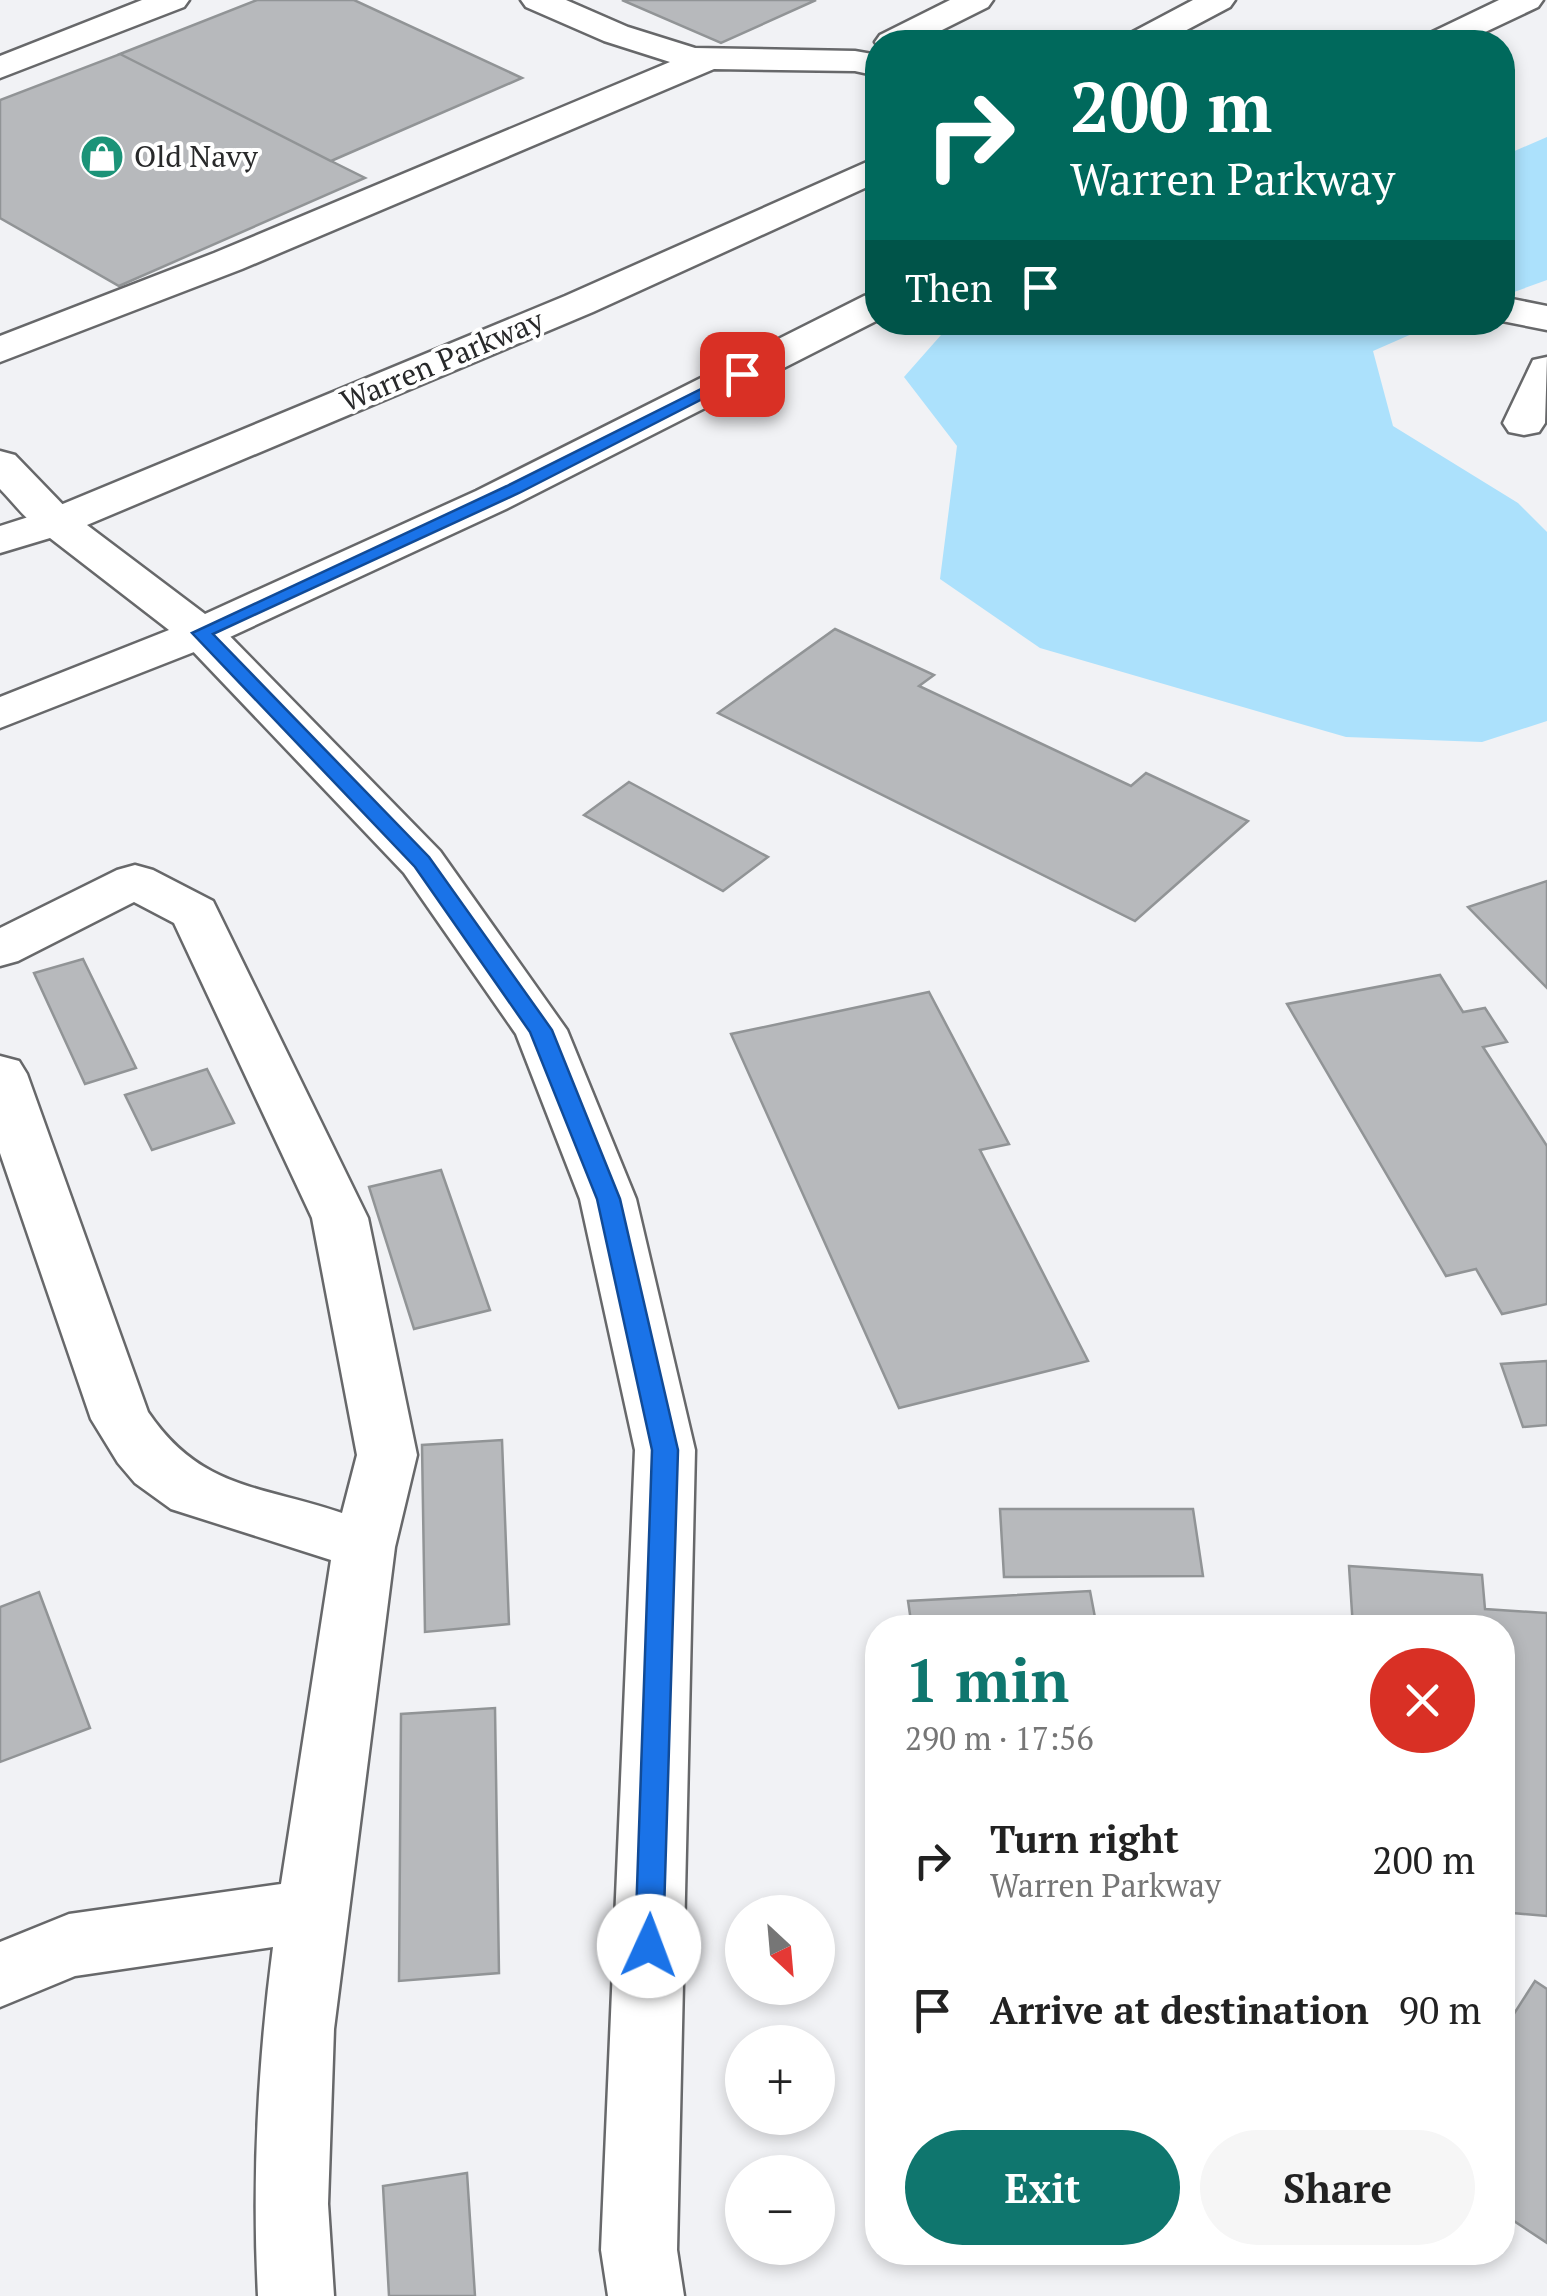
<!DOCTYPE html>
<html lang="en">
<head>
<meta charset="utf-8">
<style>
	:root { --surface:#fff; --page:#f6f6f6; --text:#222; --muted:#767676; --accent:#0f766e }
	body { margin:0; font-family:"PT Serif",serif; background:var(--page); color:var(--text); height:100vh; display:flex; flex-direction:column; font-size:38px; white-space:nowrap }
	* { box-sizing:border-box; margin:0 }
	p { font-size:32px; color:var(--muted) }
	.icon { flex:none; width:55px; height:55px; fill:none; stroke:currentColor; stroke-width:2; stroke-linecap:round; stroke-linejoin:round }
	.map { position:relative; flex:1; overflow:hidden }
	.panel { position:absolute; left:865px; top:1615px; width:650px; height:650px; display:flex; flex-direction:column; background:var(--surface); border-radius:40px; box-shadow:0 5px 15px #0003 }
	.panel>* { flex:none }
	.hud { position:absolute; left:865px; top:30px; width:650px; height:305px; border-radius:40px; box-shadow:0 5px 15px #0003; background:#00695c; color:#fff; overflow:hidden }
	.needle { width:65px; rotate:154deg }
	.tools { position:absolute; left:725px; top:1895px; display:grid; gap:20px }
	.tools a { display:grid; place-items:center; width:110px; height:110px; border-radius:50%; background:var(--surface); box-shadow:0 5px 15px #0003; font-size:50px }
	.pin { position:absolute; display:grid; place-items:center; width:85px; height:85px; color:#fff; margin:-42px; border-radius:20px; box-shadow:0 5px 15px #0006 }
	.me { position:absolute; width:110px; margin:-55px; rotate:2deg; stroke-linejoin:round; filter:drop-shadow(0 0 8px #0008) }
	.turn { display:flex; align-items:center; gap:35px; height:210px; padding:0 40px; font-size:45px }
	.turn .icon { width:130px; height:130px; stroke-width:2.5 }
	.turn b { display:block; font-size:70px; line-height:85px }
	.then { display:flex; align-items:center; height:95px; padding:0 40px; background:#0003; gap:20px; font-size:38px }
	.round { display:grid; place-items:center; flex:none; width:105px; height:105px; border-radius:52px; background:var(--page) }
	.overview { display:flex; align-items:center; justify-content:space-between; height:170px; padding:0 40px }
	h1 { font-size:60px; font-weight:700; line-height:75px; color:var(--accent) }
	.button { display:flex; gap:20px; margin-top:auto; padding:20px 40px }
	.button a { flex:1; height:115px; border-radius:60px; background:var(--accent); color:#fff; font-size:40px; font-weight:700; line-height:115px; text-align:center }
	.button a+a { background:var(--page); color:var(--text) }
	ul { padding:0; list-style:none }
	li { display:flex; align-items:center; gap:30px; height:150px; padding:0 40px }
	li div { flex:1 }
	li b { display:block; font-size:38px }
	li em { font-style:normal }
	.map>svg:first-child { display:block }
	.water { fill:#ace1fc }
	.building { fill:#b7b9bc; stroke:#919496; stroke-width:2.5 }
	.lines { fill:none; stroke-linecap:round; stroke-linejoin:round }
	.minor-casing { stroke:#67686a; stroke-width:5 }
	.major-casing { stroke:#67686a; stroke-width:5 }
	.minor { fill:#fff; fill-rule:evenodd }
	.major { fill:#fff; fill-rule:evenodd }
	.route { fill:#1a73e8; stroke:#114b97; stroke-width:2.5 }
	.labels { text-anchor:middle; stroke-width:8; stroke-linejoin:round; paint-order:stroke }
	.far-poi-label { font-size:30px; fill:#28292a; stroke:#fff; text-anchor:start }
	.far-street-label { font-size:30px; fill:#28292a; stroke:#fff }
</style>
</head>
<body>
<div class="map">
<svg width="1547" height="2296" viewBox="0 0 1547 2296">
	<rect width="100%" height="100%" fill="#f1f2f5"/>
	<path class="water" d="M1547 137V280L1503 296V156Z
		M1089 322 1143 328 1166 322 1437 323 1373 351 1393 426 1518 503 1547 532V721L1482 742 1346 737 1040 648 940 579 957 446 904 377 941 335 1001 323Z"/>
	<path class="building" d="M257 0H354L522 78 331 161 120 54Z
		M622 0H816L721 43Z
		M120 54 331 161 365 178 119 286 0 218V100Z
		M835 629 934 675 919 686 1131 786 1146 773 1248 821 1135 921 718 713Z
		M629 782 768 857 723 891 584 815Z
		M1547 881V988L1468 907Z
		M83 959 136 1068 85 1084 34 973Z
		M1440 975 1463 1012 1485 1008 1507 1042 1483 1047 1547 1146V1304L1502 1314 1476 1269 1446 1276 1287 1004Z
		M929 992 1009 1144 980 1150 1088 1361 899 1408 731 1034Z
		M207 1069 234 1123 152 1150 125 1095Z
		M441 1170 490 1310 414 1329 369 1187Z
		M1547 1361V1425L1523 1427 1501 1364Z
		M502 1440 509 1624 425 1632 422 1445Z
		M1000 1509H1193L1203 1576 1004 1577Z
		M1349 1566 1482 1575 1485 1609 1547 1613V1916L1502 1912V1628H1353Z
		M1090 1591 1097 1628H912L908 1601Z
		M39 1592 90 1728 0 1762V1607Z
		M495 1708 499 1973 399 1981 401 1714Z
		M1535 1981 1547 1989V2243L1502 2213V2015L1510 2020Z
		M467 2173 475 2296H389L383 2186Z"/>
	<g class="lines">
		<defs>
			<path id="minor" d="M142 0H189L184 7 0 78V56Z
				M521 0H566L628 27 695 48 855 51 878 55V76L855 71 714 69 242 269 0 362V336L214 253 670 62 604 41 526 7Z
				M950 0H993L988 7 918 42H878V46L875 42 880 35Z
				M1502 297 1547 306V330L1502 321Z
				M1547 357 1545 423 1539 432 1524 435 1509 432 1503 423 1533 360Z
				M0 451 15 455 71 513 78 522 71 531C37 540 22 511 0 489Z
				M201 619 217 623 440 851 567 1030 636 1199 695 1450 677 2250 684 2296H608L601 2250 635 1450 580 1199 516 1034 404 873 185 643 178 633 185 623Z
				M135 865 153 870 213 901 368 1218 417 1455 395 1547 334 2029 328 2204 334 2296H258C252 2179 258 2063 273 1947L75 1976 0 2007V1942L69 1914 281 1884 331 1560 171 1509 135 1483 118 1463 91 1419 0 1153V1056L19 1061 27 1074 148 1412C201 1490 260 1485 342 1513L357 1455 312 1218 174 923 134 902 18 961 0 966V928L117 870Z"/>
			<path id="major" d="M1193 0H1235L1230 7 1164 42H1122L1127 35Z
				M1499 0H1543L1538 7 1464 42H1421L1426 35Z
				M878 157V182L593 312 87 525 205 614 476 491 864 296 878 292V320L506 509 217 643 0 728V697L169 630 50 538 0 553V526L41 513 565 296Z"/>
		</defs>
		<use href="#minor" class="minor-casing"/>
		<use href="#major" class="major-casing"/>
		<use href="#minor" class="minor"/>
		<use href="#major" class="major"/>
	</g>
	<path class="route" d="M737 371 751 374 519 493 213 634 429 857 552 1030 620 1199 678 1450 663 1946 659 1955 649 1959 639 1955 635 1946 652 1450 597 1199 530 1032 415 867 192 633 507 486Z"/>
	<defs>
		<symbol id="shop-disc" viewBox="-11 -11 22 22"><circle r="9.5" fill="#1c9378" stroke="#fff"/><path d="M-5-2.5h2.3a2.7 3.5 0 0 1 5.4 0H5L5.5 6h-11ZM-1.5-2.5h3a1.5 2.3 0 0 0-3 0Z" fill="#fff"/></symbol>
	</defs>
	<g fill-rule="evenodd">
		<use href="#shop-disc" x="77" y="132" width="50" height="50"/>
	</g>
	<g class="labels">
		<g class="far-poi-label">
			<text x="134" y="167">Old Navy</text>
		</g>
		<g class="far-street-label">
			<text transform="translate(442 361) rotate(-23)" y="10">Warren Parkway</text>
		</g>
	</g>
</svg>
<div class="tools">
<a><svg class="needle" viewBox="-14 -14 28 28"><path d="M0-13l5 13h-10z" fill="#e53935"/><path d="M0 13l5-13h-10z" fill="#767676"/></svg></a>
<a>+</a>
<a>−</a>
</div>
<div class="pin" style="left:742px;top:374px;background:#d93025"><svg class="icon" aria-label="arrive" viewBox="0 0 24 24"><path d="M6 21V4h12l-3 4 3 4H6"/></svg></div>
<svg class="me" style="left:649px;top:1946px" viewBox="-20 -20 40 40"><circle r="19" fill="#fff"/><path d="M0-13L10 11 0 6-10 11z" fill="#1a73e8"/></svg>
<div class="hud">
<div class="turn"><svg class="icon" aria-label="right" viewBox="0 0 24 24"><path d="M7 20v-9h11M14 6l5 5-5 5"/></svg><div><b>200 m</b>Warren Parkway</div></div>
<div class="then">Then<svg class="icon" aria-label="arrive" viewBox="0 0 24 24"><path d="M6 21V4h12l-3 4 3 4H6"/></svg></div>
</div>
<section class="panel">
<div class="overview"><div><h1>1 min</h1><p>290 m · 17:56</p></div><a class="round" style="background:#d93025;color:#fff"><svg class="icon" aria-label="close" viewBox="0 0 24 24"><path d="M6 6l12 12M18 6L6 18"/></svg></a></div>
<ul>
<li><svg class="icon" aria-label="right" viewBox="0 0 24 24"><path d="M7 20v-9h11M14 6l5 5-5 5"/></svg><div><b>Turn right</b><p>Warren Parkway</p></div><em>200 m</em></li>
<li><svg class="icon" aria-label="arrive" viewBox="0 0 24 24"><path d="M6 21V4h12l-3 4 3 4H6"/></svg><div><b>Arrive at destination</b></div><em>90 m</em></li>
</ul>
<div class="button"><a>Exit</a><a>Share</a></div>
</section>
</div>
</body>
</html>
